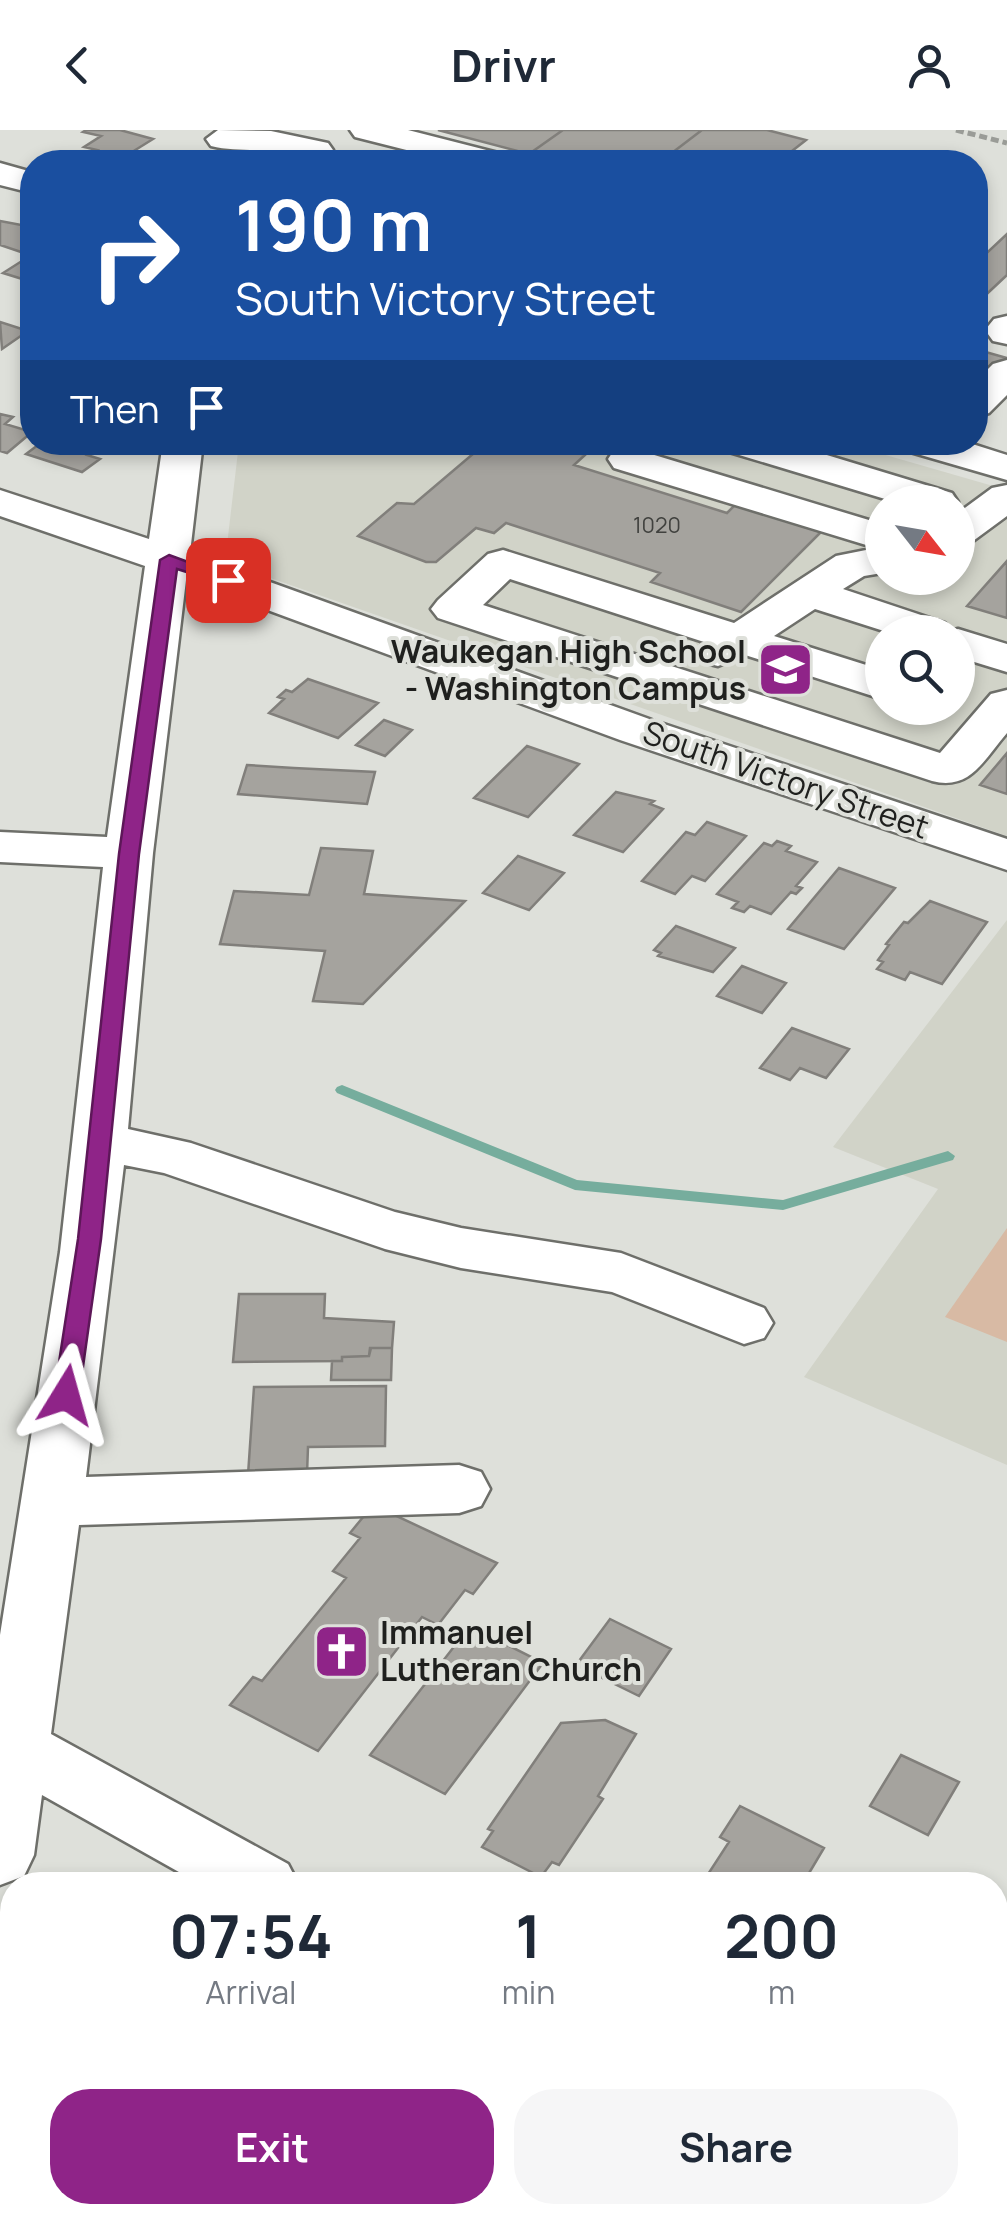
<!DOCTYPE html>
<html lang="en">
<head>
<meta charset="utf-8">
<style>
	:root { --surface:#fff; --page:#f6f6f7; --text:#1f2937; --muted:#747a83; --accent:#8f2488 }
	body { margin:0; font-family:Manrope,sans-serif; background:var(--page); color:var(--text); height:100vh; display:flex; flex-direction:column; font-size:38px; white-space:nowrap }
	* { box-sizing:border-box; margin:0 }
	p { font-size:32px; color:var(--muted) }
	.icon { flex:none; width:55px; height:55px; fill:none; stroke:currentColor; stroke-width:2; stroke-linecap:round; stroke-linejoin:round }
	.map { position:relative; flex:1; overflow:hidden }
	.side { position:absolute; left:0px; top:1742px; width:1008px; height:352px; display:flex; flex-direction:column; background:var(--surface); border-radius:40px 40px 0 0; box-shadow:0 5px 15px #0003 }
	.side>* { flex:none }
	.guide { position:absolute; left:20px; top:20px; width:968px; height:305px; border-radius:40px; box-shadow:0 5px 15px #0003; background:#1a4fa0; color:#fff; overflow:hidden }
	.needle { width:65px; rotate:121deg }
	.tools { position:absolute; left:865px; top:355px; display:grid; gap:20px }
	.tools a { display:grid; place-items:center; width:110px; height:110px; border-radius:50%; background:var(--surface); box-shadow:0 5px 15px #0003; font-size:50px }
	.pin { position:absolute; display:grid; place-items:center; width:85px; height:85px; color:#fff; margin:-42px; border-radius:20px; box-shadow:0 5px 15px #0006 }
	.me { position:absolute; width:110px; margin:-55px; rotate:8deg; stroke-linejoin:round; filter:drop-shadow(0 0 8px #0008) }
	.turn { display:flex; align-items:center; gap:35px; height:210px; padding:0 50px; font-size:45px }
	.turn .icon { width:130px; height:130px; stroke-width:2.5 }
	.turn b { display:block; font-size:70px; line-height:85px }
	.then { display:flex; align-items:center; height:95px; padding:0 50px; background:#0003; gap:20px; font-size:38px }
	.eta { display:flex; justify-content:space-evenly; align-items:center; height:170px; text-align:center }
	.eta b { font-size:60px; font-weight:700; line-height:70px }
	.cta { display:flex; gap:20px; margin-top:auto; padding:20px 50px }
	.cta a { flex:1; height:115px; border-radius:40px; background:var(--accent); color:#fff; font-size:40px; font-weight:700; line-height:115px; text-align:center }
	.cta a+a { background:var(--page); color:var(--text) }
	header { display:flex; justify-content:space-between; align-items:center; height:130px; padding:0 50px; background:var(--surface); font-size:45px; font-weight:700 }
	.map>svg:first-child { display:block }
	.built { fill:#d1d3c8; fill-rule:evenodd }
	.green { fill:#d8baa4 }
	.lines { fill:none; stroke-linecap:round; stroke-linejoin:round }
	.stream { fill:#76ad9d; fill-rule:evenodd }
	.building { fill:#a5a39e; stroke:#817f7b; stroke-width:2.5 }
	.minor-casing { stroke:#6e6f6a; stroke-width:5 }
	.path { stroke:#9a9c97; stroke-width:5; stroke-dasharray:8 4; stroke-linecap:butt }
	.minor { fill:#fff; fill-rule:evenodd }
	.route { fill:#8f2488; stroke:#5d1758; stroke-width:2.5 }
	.labels { text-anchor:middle; stroke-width:8; stroke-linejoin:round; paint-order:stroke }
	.far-number-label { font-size:22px; fill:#40413e }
	.poi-label { font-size:32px; font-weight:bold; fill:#1f201e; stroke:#dee0da; text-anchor:end }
	.street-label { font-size:32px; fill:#1f201e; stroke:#dee0da }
</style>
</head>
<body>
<header><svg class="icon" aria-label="back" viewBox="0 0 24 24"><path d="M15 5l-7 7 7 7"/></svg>Drivr<svg class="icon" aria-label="person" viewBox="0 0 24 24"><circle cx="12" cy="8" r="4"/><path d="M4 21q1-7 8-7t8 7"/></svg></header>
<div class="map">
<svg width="1007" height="2094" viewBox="0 0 1007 2094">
	<rect width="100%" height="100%" fill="#dee0da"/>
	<path class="built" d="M239 313H844L1007 360V706L225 432ZM882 372H958V448H882ZM882 502H958V578H882Z
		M1007 790V1335L804 1247 938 1059 833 1017Z"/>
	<path class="green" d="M1007 1098V1212L945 1187Z"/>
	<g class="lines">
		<path class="stream" d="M342 955 577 1050 783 1070 948 1021 955 1026 953 1030 783 1080 575 1060 337 963 335 960 337 957Z"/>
	</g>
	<path class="building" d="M86 0H120L153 9 116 32 89 25 97 20 84 17 101 6 83 2Z
		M438 0H563L529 24Z
		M563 0H702L660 32H560L529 24Z
		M702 0H767L806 10 778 32H660Z
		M0 91 32 97V120L27 124 0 115Z
		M1007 104V145L975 175V134Z
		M25 129 32 131V152L3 143Z
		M0 192 28 201 2 219Z
		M975 219 1007 228 975 263Z
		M0 284 13 287 5 294 32 302 7 323 0 321Z
		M42 312H103L87 325 100 329 82 342 26 324Z
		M487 312H575L567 319 585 325 574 335 727 383 735 375 821 402 741 482 651 452 660 443 506 393 494 403 476 398 436 432H426L358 406 397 373 414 374Z
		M1007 431V488L967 476Z
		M1007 431V488L967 476Z
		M308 549 378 573 338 608 269 583 284 569 278 567 286 560 292 562Z
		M384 590 412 600 385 626 356 615Z
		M527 616 579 634 528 687 474 668Z
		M1007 623V664L980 655Z
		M1007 623V664L980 655Z
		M247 635 294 638 375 642 367 674 238 664Z
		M616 662 654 671 650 674 663 679 623 722 574 705Z
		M707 692 746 706 705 751 692 746 675 764 642 751 686 702 695 705Z
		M777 711 791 716 786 721 817 732 796 756 802 758 796 764 791 762 771 784 750 776 744 782 732 778 738 772 717 764 764 713 772 716Z
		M321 718 373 721 364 764 465 771 363 874 313 871 325 821 220 814 234 761 309 765Z
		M518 726 564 743 529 780 483 763Z
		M839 738 895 758 844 819 788 799Z
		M930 771 987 792 942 854 910 842 905 850 877 839 883 832 878 830 889 815 886 814 904 792 908 793Z
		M676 796 735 818 713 842 658 826 661 823 654 820Z
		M742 836 786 853 762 883 717 866Z
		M792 898 849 919 826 948 800 938 790 950 760 938Z
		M239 1164H325L324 1188 394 1192 392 1218H371L369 1226 342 1227V1231L233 1232Z
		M370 1218H392L391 1250H331L332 1231H342V1227L369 1226Z
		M386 1256 385 1316 308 1317 307 1344 248 1345 254 1257Z
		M373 1375 497 1433 473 1464 465 1460 438 1495 422 1487 318 1621 230 1575 253 1547 262 1551 346 1448 333 1441 360 1408 350 1403Z
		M610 1489 671 1519 639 1566 576 1535Z
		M470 1496 543 1533 445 1664 370 1625Z
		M605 1590 636 1604 598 1666 603 1669 559 1735 552 1732 541 1747 482 1717 493 1701 488 1699 561 1593Z
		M901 1625 959 1652 928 1705 870 1676Z
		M740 1676 824 1718 802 1755H701L729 1712 720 1707Z
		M1007 1863V1988L1005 1991 995 1986V1874L1000 1876Z"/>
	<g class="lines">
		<defs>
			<path id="minor" d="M218 0 271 1 328 13 333 20 328 27C308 32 290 24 270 21 250 19 230 21 211 16L206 9Z
				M350 0H408L506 25 511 32H454L355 7Z
				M0 33 32 42V63L0 55Z
				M1007 186V214L993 211 985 200 994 189Z
				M1007 230V265L989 283 975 287V252L993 234Z
				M163 312H203L190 423 652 590 1007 709V740L620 610 186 450 153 723 128 999 191 1013 395 1082 461 1098 621 1123 764 1178 773 1193 764 1208 744 1214 612 1162 461 1138 385 1119 164 1043 124 1035 86 1347 459 1335 481 1342 490 1359 481 1376 459 1383 79 1395 51 1604 288 1734 299 1755H202L42 1665 34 1725 24 1746 0 1755V1505L60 1122 103 737 0 732V702L107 707 145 436 0 386V360L149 409Z
				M720 312H784L952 363 958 372H895L726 321Z
				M901 312H966L1007 325V350L907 321Z
				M628 317 882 394V443L864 446 843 459 945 493 950 501 958 499 1007 514V542L958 527V502H887L815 479 774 506 882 540V569L745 525 718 536 702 532 696 523 704 512 510 449 483 475 940 623 991 564 1007 560V603C984 629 971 661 932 651L438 488 431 479 438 470 488 424 503 420 734 493 836 426 876 418 614 338 608 329 614 320Z
				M1007 355V386L973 411 958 415V383L992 358Z
				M817 2082H909L914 2094H822Z"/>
		</defs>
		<use href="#minor" class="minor-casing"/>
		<path class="path" d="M956 0 1007 13"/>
		<use href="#minor" class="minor"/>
	</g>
	<path class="route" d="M169 425 237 450 228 455 177 439 139 724 101 1109 79 1265 75 1271H58L54 1265 78 1109 119 724 160 430Z"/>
	<defs>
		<symbol id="school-square" viewBox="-11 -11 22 22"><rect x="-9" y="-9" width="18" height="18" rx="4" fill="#8f2488" stroke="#dee0da"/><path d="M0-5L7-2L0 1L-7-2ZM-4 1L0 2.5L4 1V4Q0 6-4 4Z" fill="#fff"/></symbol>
		<symbol id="church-square" viewBox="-11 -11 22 22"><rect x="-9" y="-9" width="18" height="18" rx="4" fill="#8f2488" stroke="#dee0da"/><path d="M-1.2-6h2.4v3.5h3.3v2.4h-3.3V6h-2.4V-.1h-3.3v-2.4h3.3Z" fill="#fff"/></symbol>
	</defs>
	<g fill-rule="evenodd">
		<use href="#school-square" x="754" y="508" width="63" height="63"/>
		<use href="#church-square" x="310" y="1490" width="63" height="63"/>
	</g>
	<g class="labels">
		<g class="far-number-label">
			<text x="657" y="403">1020</text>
		</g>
		<g class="poi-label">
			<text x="746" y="533">Waukegan High School<tspan x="746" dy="37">- Washington Campus</tspan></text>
			<text x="380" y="1514" text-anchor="start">Immanuel<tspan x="380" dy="37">Lutheran Church</tspan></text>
		</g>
		<g class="street-label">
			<text transform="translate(786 650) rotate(19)" y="11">South Victory Street</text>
		</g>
	</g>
</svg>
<div class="tools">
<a><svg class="needle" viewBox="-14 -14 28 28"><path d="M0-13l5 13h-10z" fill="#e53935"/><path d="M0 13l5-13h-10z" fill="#747a83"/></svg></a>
<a><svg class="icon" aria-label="search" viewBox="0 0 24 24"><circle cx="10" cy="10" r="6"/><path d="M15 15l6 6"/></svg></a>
</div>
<div class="pin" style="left:228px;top:450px;background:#d93025"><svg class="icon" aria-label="arrive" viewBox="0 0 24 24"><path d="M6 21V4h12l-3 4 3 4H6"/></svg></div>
<svg class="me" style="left:66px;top:1265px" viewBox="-20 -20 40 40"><path d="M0-17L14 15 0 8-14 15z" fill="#8f2488" stroke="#fff" stroke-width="4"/></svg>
<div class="guide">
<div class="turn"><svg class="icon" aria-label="right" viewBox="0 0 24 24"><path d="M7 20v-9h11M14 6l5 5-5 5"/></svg><div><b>190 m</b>South Victory Street</div></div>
<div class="then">Then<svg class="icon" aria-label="arrive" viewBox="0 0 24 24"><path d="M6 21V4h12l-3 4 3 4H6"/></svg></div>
</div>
<section class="side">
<div class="eta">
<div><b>07:54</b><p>Arrival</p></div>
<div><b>1</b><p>min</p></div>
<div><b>200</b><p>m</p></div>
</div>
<div class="cta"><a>Exit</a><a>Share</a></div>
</section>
</div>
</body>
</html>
